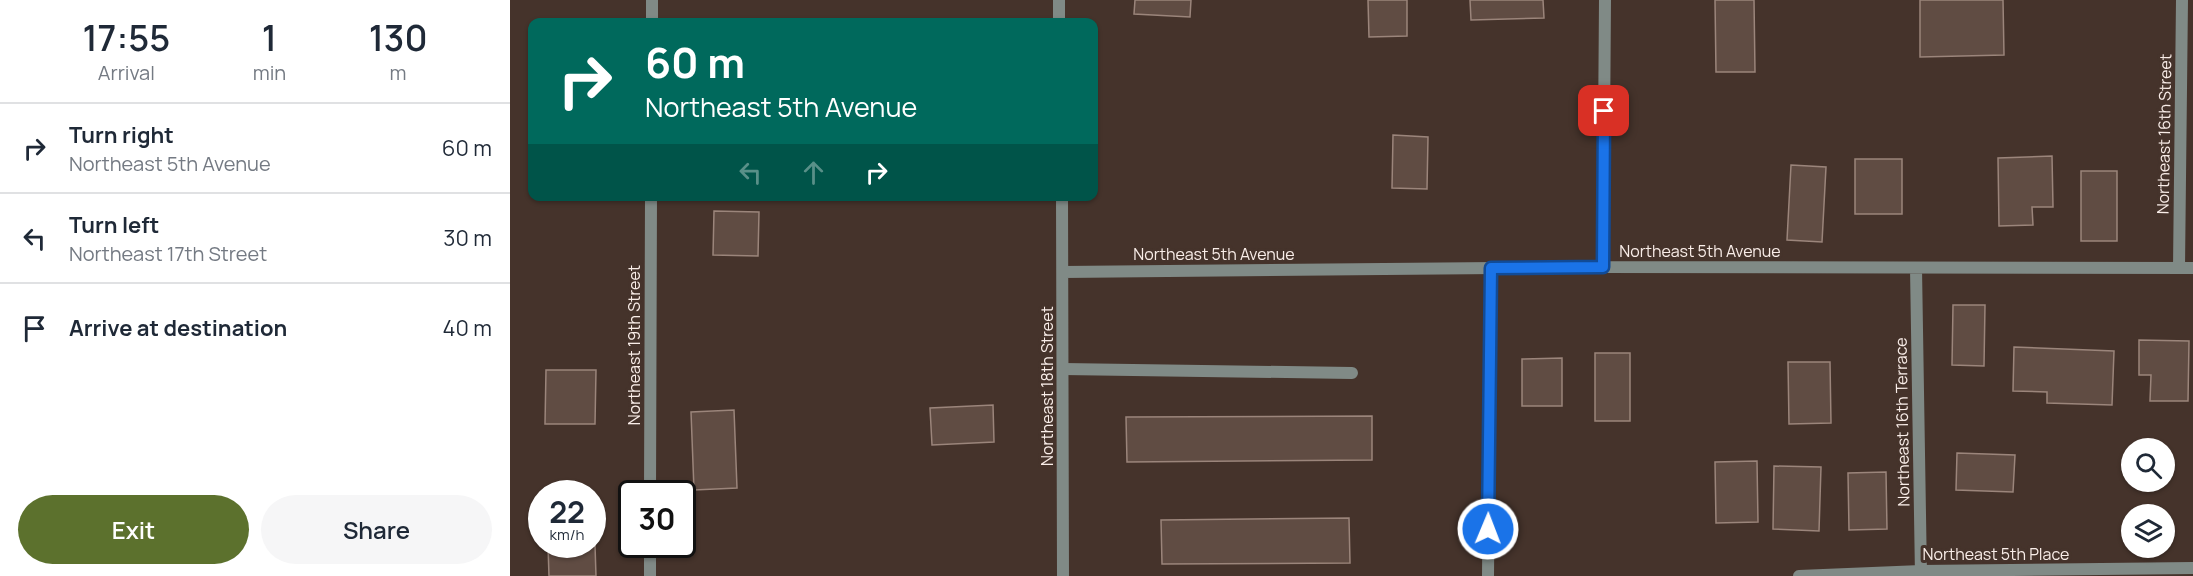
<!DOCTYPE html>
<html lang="en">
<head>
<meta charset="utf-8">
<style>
	:root { --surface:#fff; --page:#f6f6f7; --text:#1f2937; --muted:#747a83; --line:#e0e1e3; --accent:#5c712d }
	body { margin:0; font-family:Manrope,sans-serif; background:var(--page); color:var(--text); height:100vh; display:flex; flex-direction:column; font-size:22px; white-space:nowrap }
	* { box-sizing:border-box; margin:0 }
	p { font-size:20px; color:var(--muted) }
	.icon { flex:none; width:33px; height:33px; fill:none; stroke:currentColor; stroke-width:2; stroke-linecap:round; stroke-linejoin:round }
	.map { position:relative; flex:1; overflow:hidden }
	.drawer { display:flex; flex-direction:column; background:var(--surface); width:510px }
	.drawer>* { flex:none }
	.guide { position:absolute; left:18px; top:18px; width:570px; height:183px; border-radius:12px; box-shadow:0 2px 4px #0004; background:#00695c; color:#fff; overflow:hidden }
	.controls { position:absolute; left:1611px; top:438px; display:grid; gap:12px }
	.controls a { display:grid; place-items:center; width:54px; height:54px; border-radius:50%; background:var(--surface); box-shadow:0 2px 4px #0004; font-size:30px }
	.speed { position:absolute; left:18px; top:480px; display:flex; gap:12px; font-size:30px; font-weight:700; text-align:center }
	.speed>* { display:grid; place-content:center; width:78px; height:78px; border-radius:50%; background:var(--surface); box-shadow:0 2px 4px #0004; line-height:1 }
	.speed small { font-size:15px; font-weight:400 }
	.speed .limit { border:3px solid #111; border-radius:9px; background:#fff; color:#111 }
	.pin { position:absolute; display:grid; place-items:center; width:51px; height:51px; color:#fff; margin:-26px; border-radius:12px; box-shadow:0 3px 9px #0006 }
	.me { position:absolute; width:66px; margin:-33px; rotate:1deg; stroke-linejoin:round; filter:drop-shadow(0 0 4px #0008) }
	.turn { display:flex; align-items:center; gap:21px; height:126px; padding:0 18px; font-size:27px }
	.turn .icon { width:78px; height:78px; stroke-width:2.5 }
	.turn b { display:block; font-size:42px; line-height:51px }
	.lanes { display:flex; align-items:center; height:57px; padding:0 18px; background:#0003; justify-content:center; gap:30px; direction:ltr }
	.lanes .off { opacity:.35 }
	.eta { display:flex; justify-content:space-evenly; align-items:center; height:102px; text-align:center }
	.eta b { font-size:36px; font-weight:600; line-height:42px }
	.button { display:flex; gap:12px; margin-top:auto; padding:12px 18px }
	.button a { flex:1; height:69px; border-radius:36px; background:var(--accent); color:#fff; font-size:24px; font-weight:600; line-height:69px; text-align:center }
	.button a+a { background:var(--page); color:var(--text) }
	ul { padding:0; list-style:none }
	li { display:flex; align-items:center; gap:18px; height:90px; padding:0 18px; border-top:2px solid var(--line) }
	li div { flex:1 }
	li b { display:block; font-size:22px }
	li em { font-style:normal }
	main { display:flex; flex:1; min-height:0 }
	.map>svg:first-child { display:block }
	.building { fill:#604c43; stroke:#9b857b; stroke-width:1.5 }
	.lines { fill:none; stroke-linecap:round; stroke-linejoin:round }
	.service { stroke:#808a86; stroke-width:12 }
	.minor { stroke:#808a86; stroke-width:12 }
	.route-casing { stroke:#114b97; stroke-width:15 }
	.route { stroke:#1a73e8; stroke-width:10 }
	.labels { text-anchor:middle; stroke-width:6; stroke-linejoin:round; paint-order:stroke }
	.street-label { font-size:16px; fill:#f9ede8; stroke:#45332b }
</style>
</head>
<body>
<main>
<section class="drawer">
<div class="eta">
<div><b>17:55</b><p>Arrival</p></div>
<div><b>1</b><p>min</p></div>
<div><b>130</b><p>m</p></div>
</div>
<ul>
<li><svg class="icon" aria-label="right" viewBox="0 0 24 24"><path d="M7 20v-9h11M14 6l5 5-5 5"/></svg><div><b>Turn right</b><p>Northeast 5th Avenue</p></div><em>60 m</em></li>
<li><svg class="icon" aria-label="left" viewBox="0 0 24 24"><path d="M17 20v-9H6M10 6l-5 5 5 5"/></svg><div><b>Turn left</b><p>Northeast 17th Street</p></div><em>30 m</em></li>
<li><svg class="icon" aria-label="arrive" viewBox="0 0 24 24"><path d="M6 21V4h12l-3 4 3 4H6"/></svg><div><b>Arrive at destination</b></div><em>40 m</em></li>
</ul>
<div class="button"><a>Exit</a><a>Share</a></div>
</section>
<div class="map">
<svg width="1683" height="576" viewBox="0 0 1683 576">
	<rect width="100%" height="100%" fill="#45332b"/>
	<path class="building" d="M625 0H681L680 17 624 14Z
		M858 0H897V36L859 37Z
		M960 0H1033L1034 18 961 20Z
		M1205 0H1244L1245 72H1206Z
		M1410 0H1493L1494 55 1410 57Z
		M883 135 918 137 917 189 882 188Z
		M1542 156 1543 207H1522L1523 225 1489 226 1488 158Z
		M1345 159H1392V214H1345Z
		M1281 165 1316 167 1312 242 1277 240Z
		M1571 171H1607V241H1571Z
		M204 211 249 212 248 256 203 255Z
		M1443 305H1475L1474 366 1442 365Z
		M1629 340 1679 341 1678 401H1640L1641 375H1629Z
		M1504 347 1604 351 1602 405 1537 403V392L1503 391Z
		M1085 353H1120V421H1085Z
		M1052 358V406H1012V359Z
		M1278 362H1320L1321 423 1279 424Z
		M36 370H86L85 424H35Z
		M483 405 484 442 422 445 420 408Z
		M224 410 227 488 184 490 181 412Z
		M862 416V460L617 462 616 417Z
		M1447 453 1505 455 1503 492 1446 490Z
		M1247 461 1248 522 1206 523 1205 462Z
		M1264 466 1311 467 1309 531 1263 529Z
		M1376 472 1377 529 1339 530 1338 473Z
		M839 518 840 563 652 564 651 520Z
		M85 545 86 576H39L38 546Z"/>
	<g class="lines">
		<path class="service" d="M553 369 842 373"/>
		<path class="minor" d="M549 0V22
			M142 22V0
			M552 196 553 576
			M1093 267 1095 0
			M1406 268 1411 576
			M1669 268 1672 0
			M553 272 1093 267 1683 268
			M140 494 141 196
			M140 576V544
			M978 576 981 268
			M1289 576 1411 571 1683 568"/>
	</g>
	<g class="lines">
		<defs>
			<path id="route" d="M978 529 981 268 1093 267 1094 111"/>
		</defs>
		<use href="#route" class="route-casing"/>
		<use href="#route" class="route"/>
	</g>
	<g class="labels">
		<g class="street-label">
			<text transform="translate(1654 134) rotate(-89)" y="6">Northeast 16th Street</text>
			<text x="1190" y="257">Northeast 5th Avenue</text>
			<text x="704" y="260">Northeast 5th Avenue</text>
			<text transform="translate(124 345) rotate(-90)" y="6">Northeast 19th Street</text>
			<text transform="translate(537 386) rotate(-90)" y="6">Northeast 18th Street</text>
			<text transform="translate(1392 422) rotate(-91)" y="6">Northeast 16th Terrace</text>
			<text x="1486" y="560">Northeast 5th Place</text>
		</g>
	</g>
</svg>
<div class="controls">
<a><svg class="icon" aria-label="search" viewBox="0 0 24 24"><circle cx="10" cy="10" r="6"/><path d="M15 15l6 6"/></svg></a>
<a><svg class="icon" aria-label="layers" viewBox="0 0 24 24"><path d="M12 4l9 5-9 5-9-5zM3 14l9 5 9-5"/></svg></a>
</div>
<div class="speed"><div>22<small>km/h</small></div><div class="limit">30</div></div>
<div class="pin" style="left:1094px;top:111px;background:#d93025"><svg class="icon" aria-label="arrive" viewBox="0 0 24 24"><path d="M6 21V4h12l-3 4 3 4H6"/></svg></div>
<svg class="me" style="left:978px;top:529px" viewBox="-20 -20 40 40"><circle r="17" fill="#1a73e8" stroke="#fff" stroke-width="3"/><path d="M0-11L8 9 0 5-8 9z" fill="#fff"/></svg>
<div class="guide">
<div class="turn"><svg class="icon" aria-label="right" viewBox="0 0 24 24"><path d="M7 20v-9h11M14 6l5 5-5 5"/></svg><div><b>60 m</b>Northeast 5th Avenue</div></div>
<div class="lanes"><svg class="icon off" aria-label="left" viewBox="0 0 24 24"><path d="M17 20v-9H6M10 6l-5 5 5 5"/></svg><svg class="icon off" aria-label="ahead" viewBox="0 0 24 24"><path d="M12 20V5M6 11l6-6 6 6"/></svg><svg class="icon" aria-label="right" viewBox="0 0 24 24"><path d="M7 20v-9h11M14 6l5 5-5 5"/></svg></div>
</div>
</div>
</main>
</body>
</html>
